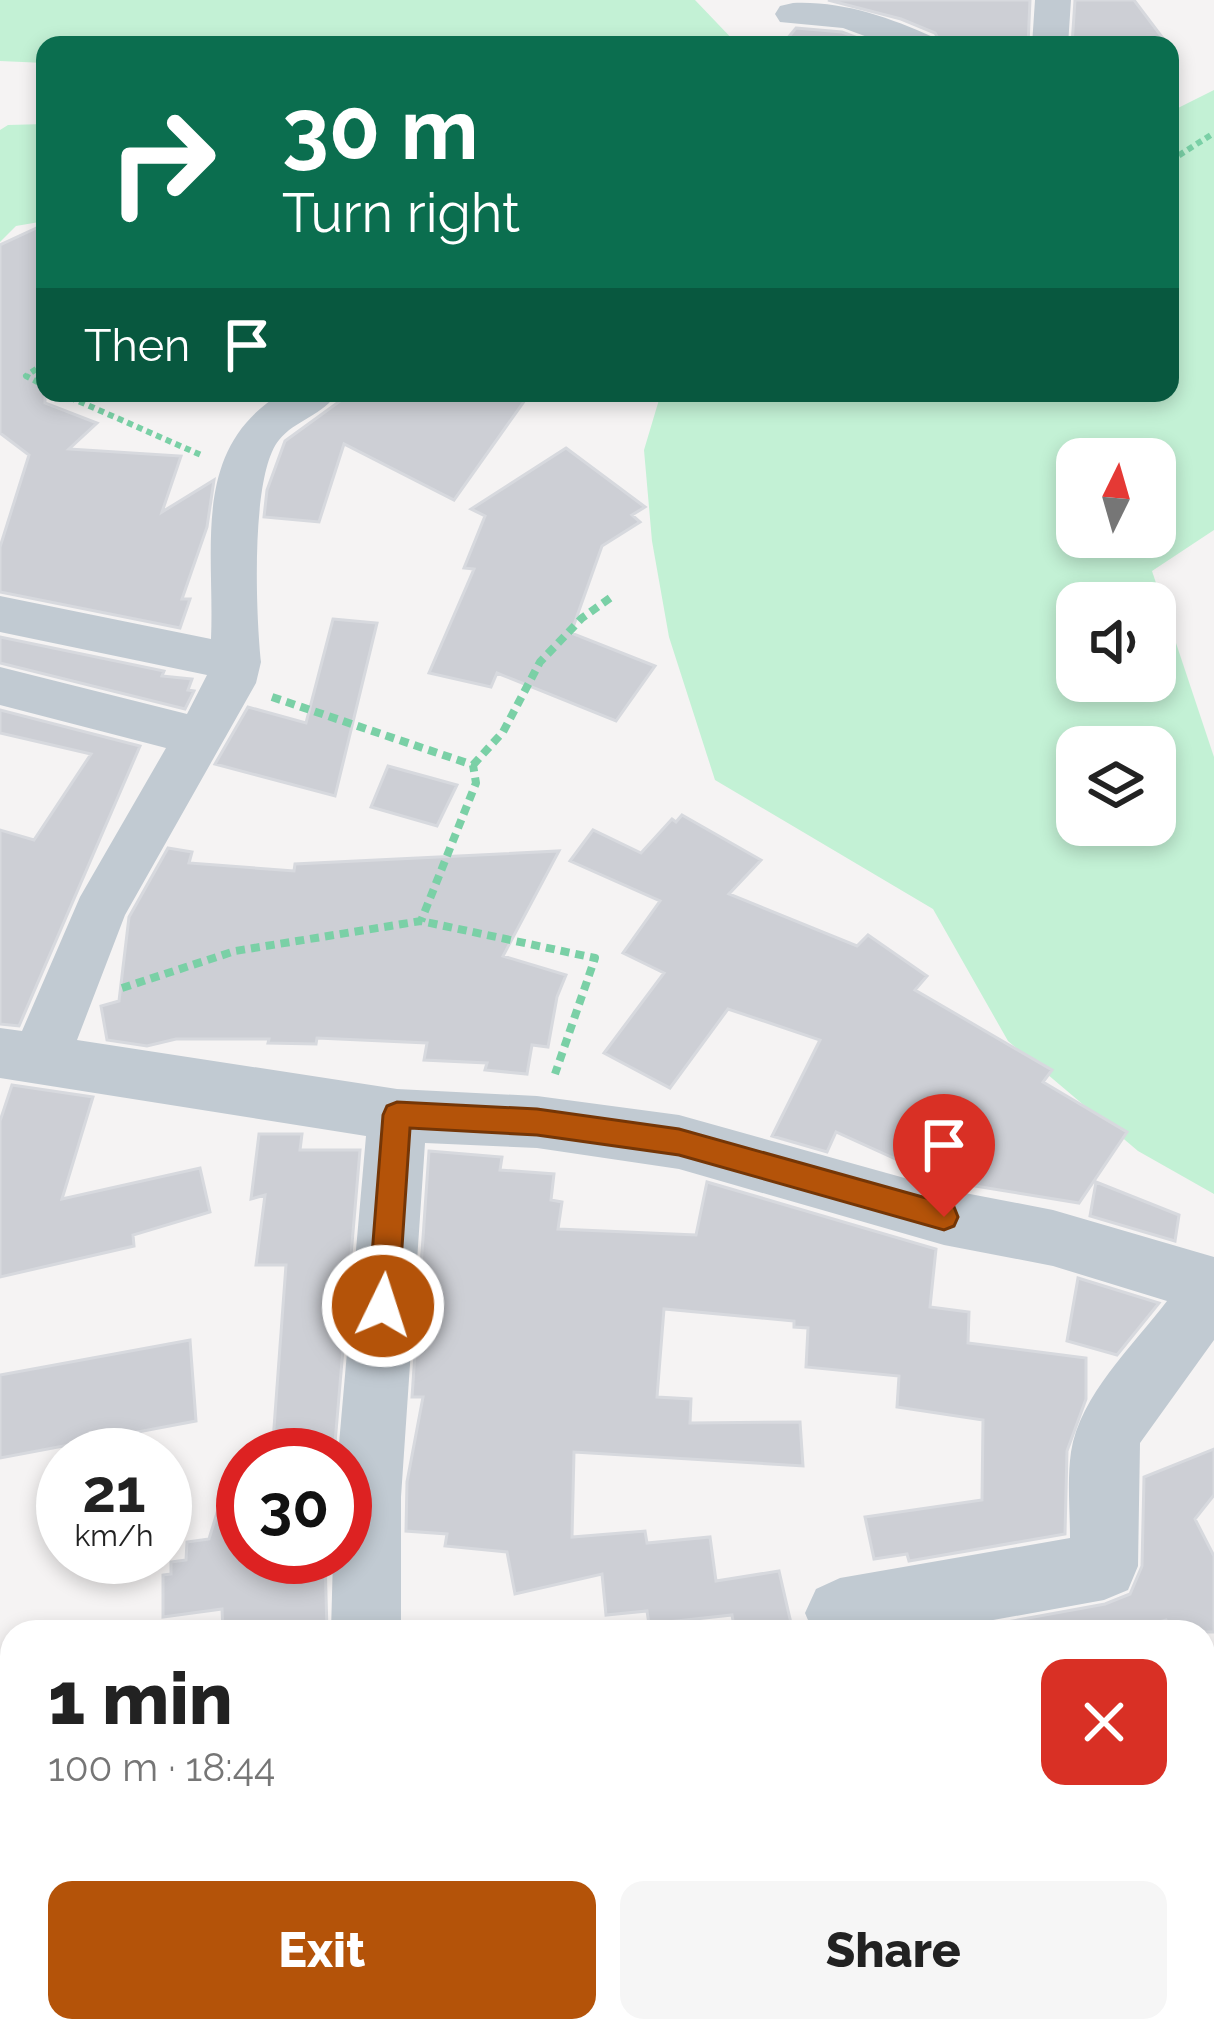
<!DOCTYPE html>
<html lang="en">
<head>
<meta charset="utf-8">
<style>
	:root { --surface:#fff; --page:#f6f6f6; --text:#222; --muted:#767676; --accent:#b45309 }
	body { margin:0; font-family:Raleway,sans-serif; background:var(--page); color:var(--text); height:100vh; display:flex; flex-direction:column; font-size:45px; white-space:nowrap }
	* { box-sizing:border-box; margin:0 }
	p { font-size:39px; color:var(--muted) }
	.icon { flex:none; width:66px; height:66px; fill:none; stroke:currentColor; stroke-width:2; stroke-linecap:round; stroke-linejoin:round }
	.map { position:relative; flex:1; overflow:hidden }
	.side { position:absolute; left:0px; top:1620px; width:1215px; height:423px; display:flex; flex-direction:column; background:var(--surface); border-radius:36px 36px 0 0; box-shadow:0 6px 18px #0003 }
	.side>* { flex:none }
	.guide { position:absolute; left:36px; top:36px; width:1143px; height:366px; border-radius:24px; box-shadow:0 6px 18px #0003; background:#0b6e4f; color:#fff; overflow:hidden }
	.needle { width:78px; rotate:5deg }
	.buttons { position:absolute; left:1056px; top:438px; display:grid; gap:24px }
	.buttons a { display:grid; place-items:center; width:120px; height:120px; border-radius:24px; background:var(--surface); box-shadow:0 6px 18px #0003; font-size:60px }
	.speed { position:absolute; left:36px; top:1428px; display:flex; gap:24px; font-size:60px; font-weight:700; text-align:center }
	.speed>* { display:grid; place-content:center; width:156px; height:156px; border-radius:50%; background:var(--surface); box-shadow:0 6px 18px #0003; line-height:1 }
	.speed small { font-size:30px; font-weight:400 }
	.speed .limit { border:18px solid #d22; background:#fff; color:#111 }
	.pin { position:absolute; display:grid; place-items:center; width:102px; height:102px; color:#fff; margin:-123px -51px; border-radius:50% 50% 50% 0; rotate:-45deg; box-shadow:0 0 12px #0007 }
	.pin .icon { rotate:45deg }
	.me { position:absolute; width:132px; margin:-66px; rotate:4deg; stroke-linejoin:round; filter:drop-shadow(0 0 9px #0008) }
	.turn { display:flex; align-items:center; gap:42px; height:252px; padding:0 48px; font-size:54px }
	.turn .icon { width:156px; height:156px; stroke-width:2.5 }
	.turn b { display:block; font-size:84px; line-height:102px }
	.then { display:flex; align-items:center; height:114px; padding:0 48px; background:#0003; gap:24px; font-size:45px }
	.round { display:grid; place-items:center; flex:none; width:126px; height:126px; border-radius:24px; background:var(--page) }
	.summary { display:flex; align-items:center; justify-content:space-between; height:204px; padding:0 48px }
	h1 { font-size:72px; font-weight:800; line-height:90px }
	.action { display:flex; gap:24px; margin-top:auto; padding:24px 48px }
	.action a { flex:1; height:138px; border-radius:24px; background:var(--accent); color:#fff; font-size:48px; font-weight:800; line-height:138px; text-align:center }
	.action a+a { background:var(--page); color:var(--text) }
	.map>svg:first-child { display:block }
	.green { fill:#c3f1d5; fill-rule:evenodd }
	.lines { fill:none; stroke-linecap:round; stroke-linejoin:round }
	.river { fill:#90daee; fill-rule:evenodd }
	.building { fill:#cdcfd5; stroke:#d7d9de; stroke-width:3 }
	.path-far1 { stroke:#7ad0a6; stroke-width:6; stroke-dasharray:6 4.5; stroke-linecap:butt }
	.path { stroke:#7ad0a6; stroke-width:8; stroke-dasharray:9 6; stroke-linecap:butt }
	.street { fill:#c1cad2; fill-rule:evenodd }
	.secondary { fill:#c1cbd6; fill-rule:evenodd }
	.route { fill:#b45309; stroke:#753606; stroke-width:3 }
</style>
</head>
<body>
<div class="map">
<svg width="1214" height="2041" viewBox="0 0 1214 2041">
	<rect width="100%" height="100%" fill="#f5f3f3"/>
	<path class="green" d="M0 0H695L738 45H45V63L0 61Z
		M1214 90V530L1152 571 1214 757V1194L1138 1151 1008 1041 933 909 715 780 669 637 652 541 644 450 661 393H1170V112ZM1077 459H1155V537H1077ZM1077 603H1155V681H1077ZM1077 747H1155V825H1077Z
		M45 124V221L16 226 0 242V130L8 125Z"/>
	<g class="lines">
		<path class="river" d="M309 2031H568L564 2041H304Z"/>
	</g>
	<path class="building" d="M828 0H1030L1028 45H942L935 33 901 19Z
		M1075 0H1134L1168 45H1072Z
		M796 28 842 32 876 45H782Z
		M45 224V403L97 423 69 449 181 456 162 512 214 480 207 527 182 599H190L180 628 0 592V547L29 455 0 433V245Z
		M351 393H530L454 500 344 444 319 522 264 517 267 490 285 441Z
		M566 448 645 507 632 515 640 522 602 546 571 633 655 666 616 721 497 673 491 687 429 673 474 569 464 568 485 516 471 509Z
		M333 619 377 623 335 796 215 764 248 707 306 723Z
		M0 637 164 671 162 676 192 679 188 690 194 691 185 709 0 663Z
		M0 710 140 746 19 1026 0 1024V830L34 840 91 754 0 733Z
		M388 766 457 785 437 826 371 807Z
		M682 815 761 860 729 894 857 946 868 935 927 976 915 990 1052 1070 1043 1082 1127 1132 1079 1203 969 1185 944 1174V1181L836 1132 827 1152 772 1136 820 1040 728 1009 670 1088 604 1053 664 973 623 953 660 901 570 861 593 830 641 853 672 819 676 822Z
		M168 848 192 852 189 863 294 871 295 864 559 851 503 956 566 975 557 997 548 1047 532 1045 527 1074 485 1070 487 1063 424 1060 427 1043 317 1038 316 1044 268 1043 269 1039H176L147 1046 107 1040 101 1006 119 1001 129 917Z
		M12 1085 93 1097 62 1199 200 1168 210 1212 133 1235 134 1246 0 1277V1121Z
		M259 1134H302L300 1150H360L334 1455H272L286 1265H256L265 1195 251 1199Z
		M429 1151 502 1157 500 1170 554 1174 551 1200 562 1202 558 1229 696 1235 707 1182 936 1249 930 1307 969 1312 968 1343 1086 1358V1399L1067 1451 1065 1534 909 1561 907 1554 874 1559 865 1517 982 1500 983 1420 897 1407 899 1376 806 1367 808 1328 794 1327V1321L664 1309 657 1397 691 1399 690 1423 800 1422 803 1466 574 1452 572 1537 645 1531 647 1543 710 1537 716 1581 779 1571 793 1632H735L732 1615 649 1624 647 1611 606 1615 602 1574 515 1594 507 1552 445 1546 447 1534 406 1531 407 1482 423 1397H412Z
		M1096 1182 1179 1215 1175 1241 1090 1216Z
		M1078 1278 1159 1303 1117 1355 1067 1341Z
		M190 1340 196 1421 0 1458V1375Z
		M1214 1449V1495L1195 1519 1214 1556V1632H1172L1166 1620 1125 1632H952L1105 1604 1130 1594 1142 1566 1144 1477Z
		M233 1460 243 1461V1557H325L327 1632H223L222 1609 163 1617V1575L171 1574V1562L186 1560 187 1542 209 1539Z"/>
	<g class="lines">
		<path class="path-far1" d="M1170 161 1214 133
			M45 363 26 376 45 386
			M60 393 201 455"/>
		<path class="path" d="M272 697 473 765 476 783 421 921
			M473 765 503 732 540 662 582 618 613 596
			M122 988 235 951 421 921 595 958 555 1074"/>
		<path class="street" d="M1035 0H1071L1068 45H1032Z
			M793 3C843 1 888 17 933 37L938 45H889L843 28 780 22 775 14 780 6Z
			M282 393H337C324 415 295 420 279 440 250 475 256 616 261 662L256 683 125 915 77 1040 397 1089 537 1096 679 1115 944 1189 1053 1210 1214 1257V1340L1140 1443 1138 1566 1128 1590 1104 1600 927 1632H813L805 1613 816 1589 840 1578 1070 1538C1070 1510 1067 1480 1071 1452 1080 1395 1133 1346 1167 1301L1053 1266 944 1245 679 1169 537 1148 425 1143 401 1497V1632H331L333 1557H345V1455H338L366 1136 0 1078V1028L22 1031 80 897 166 748 0 705V667L187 714 207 675 0 632V596L211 639C215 548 190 448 282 393Z
			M1214 1862V1938L1203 1939V1863Z
			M40 2031H133L129 2041H36Z
			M675 2031H753L752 2041H674Z"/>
		<path class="secondary" d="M1214 1953V2041H1169L1165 2031H1203V1958Z"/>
	</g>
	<path class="route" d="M397 1102 537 1109 679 1129 944 1203 954 1207 958 1217 954 1226 944 1230 679 1155 537 1135 410 1128 398 1306 393 1316 383 1320 372 1316 368 1306 383 1115 387 1106Z"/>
</svg>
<div class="buttons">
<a><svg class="needle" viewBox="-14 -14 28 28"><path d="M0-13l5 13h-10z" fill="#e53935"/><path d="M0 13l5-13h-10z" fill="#767676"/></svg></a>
<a><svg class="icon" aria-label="sound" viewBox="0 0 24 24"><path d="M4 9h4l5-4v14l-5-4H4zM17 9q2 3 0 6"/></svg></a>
<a><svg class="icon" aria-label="layers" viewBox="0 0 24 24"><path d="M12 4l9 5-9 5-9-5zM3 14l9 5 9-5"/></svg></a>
</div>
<div class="speed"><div>21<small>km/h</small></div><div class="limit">30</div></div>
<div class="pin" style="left:944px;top:1217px;background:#d93025"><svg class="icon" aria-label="arrive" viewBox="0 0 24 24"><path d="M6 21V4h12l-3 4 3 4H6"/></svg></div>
<svg class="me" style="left:383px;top:1306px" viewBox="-20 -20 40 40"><circle r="17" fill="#b45309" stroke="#fff" stroke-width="3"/><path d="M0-11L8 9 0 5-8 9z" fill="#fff"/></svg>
<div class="guide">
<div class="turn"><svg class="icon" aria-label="right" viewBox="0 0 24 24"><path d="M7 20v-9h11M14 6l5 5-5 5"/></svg><div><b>30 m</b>Turn right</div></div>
<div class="then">Then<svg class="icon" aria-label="arrive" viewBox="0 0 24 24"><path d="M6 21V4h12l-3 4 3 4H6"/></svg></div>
</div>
<section class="side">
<div class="summary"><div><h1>1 min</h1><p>100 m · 18:44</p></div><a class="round" style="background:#d93025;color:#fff"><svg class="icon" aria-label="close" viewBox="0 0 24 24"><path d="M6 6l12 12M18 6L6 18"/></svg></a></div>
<div class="action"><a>Exit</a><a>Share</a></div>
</section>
</div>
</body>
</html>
